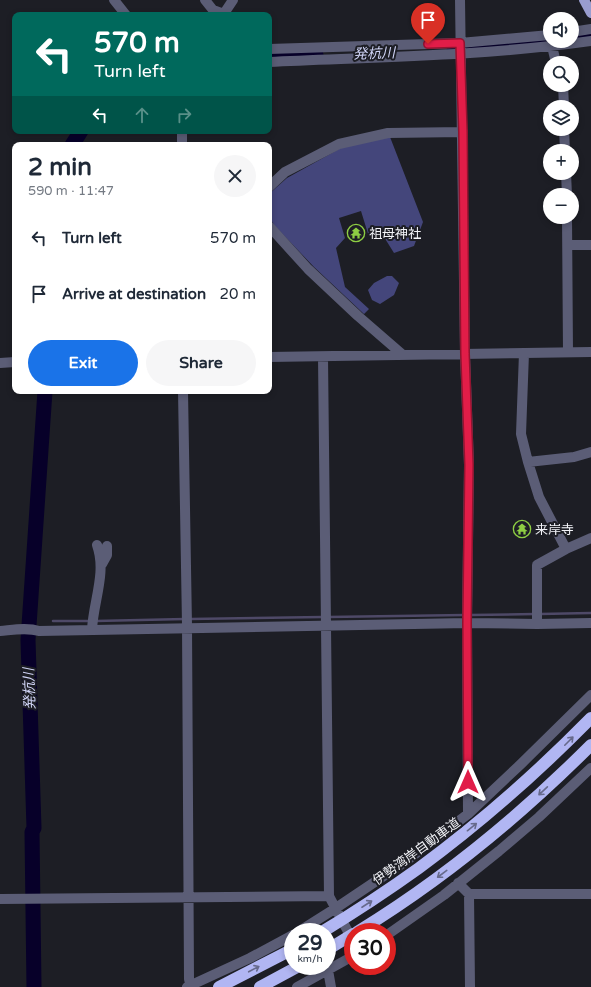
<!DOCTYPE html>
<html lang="en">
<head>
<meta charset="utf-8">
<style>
	:root { --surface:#fff; --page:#f6f6f7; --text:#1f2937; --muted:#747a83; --accent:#1a73e8 }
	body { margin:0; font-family:"Varela Round","Noto Sans JP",sans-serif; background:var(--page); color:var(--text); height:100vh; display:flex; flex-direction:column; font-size:15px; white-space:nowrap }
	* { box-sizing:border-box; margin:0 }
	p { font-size:13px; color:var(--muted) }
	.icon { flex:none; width:22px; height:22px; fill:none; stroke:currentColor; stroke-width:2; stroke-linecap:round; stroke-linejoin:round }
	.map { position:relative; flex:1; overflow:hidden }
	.panel { position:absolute; left:12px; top:142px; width:260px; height:252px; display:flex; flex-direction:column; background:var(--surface); border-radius:8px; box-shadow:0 2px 6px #0003 }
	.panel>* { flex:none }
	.top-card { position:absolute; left:12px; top:12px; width:260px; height:122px; border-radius:8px; box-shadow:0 2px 6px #0003; background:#00695c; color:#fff; overflow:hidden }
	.controls { position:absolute; left:543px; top:12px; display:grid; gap:8px }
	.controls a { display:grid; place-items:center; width:36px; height:36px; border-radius:50%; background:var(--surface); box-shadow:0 2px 6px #0003; font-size:20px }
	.speed { position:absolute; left:284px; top:923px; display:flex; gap:8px; font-size:20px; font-weight:700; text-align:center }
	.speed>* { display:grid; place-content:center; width:52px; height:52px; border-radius:50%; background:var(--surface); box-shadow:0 2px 6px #0003; line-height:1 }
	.speed small { font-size:10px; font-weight:400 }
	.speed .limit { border:6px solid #d22; background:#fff; color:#111 }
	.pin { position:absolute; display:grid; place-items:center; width:34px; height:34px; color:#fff; margin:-41px -17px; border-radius:50% 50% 50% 0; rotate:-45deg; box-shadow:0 0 4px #0007 }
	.pin .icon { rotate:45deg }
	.me { position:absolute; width:44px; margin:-22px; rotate:0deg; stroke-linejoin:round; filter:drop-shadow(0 0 3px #0008) }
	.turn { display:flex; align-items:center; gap:14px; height:84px; padding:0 16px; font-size:18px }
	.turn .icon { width:52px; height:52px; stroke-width:2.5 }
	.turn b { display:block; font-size:28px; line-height:34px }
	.lanes { display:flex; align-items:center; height:38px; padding:0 16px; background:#0003; justify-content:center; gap:20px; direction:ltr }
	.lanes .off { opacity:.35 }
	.round { display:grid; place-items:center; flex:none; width:42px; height:42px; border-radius:21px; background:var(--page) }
	.overview { display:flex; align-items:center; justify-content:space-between; height:68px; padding:0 16px }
	h1 { font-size:24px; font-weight:700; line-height:30px }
	.action { display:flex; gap:8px; margin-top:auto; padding:8px 16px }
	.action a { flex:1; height:46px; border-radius:24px; background:var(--accent); color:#fff; font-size:16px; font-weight:700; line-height:46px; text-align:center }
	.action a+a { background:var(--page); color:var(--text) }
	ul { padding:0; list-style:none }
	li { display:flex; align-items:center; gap:12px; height:56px; padding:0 16px }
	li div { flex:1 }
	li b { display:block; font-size:15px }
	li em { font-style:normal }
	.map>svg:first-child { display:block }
	.forest { fill:#44467b }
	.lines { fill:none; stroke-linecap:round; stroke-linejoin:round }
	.stream { stroke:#4e4967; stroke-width:2.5 }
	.river { stroke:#070029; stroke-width:15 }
	.minor { stroke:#5b5d76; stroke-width:10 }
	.major { stroke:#999dcf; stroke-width:10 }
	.highway { stroke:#b1b6f3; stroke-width:12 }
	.highway-bridge { stroke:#b1b6f3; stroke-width:12 }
	.oneway { stroke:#676a8c }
	.route-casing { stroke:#92132f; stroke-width:10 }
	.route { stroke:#e11d48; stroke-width:7 }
	.labels { text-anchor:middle; stroke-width:4; stroke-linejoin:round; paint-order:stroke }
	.poi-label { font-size:13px; fill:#f3f4f9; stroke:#1d1e25; text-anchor:start }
	.street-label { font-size:13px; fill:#f3f4f9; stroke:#1d1e25 }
	.water-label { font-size:14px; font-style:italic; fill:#d0d4f6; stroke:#1d1e25 }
</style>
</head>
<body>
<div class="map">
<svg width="591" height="987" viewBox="0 0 591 987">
	<rect width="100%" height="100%" fill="#1d1e25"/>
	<path class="forest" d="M390 137 423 222 414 246 394 253 384 237H369L361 211 339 218 345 238 336 248 345 287 369 309 364 314 314 267 274 225 269 216V194L287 178 341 148Z
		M387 276H392L399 283 394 295 380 304 372 300 368 290 374 283Z"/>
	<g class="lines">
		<path class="stream" d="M540 614 591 613
			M470 615 535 614
			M328 617 465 615
			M190 619 323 617
			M53 621H91
			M96 621 185 619
			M28 622H29"/>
		<path class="river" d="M572 37 591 35
			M454 50 539 41
			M269 57 316 55
			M72 145 81 131
			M34 987 32 832 34 828 28 640 45 391"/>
		<path class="minor" d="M114 0 126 15
			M205 0 213 10 224 14
			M460 0 465 354 469 465 467 623 468 814
			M223 15 233 0
			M572 32 591 29
			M552 46 556 63
			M269 49 460 43 550 35
			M269 62C376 57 484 56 591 41
			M563 85 564 107
			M564 129 565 151
			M182 145V131
			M566 173 567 195
			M269 187 285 172 339 144 388 133 463 132
			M567 217 568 352
			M269 226 308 269 358 316 403 355
			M568 245H591
			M524 353 521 434 528 462 539 497 566 549
			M269 357 591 352
			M323 357 329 896 353 941
			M0 363 15 362
			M183 391 187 625 189 979 191 987
			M528 462 574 457 591 452
			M102 564 107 555V546
			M537 624V565L566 549 591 538
			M92 630C93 602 107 573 97 545
			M0 631C12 630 27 627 39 631L467 623 537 624 591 623
			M458 883 469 894 470 987
			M469 894H591
			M0 899 329 896
			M298 932 336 908 406 861 468 814 522 763 591 695
			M387 935 444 895 499 851 539 817 591 768
			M328 970 331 987
			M187 987 250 958 293 935
			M297 987 353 956"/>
		<path class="major" d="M584 0 591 13"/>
		<path class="highway" d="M357 932C442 880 520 816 591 745
			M219 987 293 949
			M260 987 299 966"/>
		<path class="highway-bridge" d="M322 932C355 912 387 891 419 868 480 823 537 773 591 718
			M327 950 353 934"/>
	</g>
	<defs><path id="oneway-shaft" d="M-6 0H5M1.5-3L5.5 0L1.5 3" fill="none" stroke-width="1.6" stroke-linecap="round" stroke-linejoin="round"/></defs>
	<g class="oneway">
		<use href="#oneway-shaft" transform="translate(569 741) rotate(-45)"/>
		<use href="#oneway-shaft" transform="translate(543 791) rotate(137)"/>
		<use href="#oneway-shaft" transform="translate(472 827) rotate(-39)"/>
		<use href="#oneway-shaft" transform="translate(442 874) rotate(143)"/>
		<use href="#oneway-shaft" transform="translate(367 904) rotate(-33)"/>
		<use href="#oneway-shaft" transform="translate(254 969) rotate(-28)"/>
	</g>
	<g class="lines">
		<defs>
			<path id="route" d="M428 44 460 43 463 132 465 354 469 465 467 623 468 782"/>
		</defs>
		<use href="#route" class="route-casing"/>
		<use href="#route" class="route"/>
	</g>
	<defs>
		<symbol id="temple-ring" viewBox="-11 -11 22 22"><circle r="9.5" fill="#1d1e25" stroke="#8ece43" stroke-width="1.5"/><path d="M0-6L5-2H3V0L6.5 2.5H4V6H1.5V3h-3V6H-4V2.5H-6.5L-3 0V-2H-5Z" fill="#8ece43"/></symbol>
	</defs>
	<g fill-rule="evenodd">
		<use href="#temple-ring" x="346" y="223" width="20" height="20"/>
		<use href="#temple-ring" x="512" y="519" width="20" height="20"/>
	</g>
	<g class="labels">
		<g class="poi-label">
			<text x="369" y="238">祖母神社</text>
			<text x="535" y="534">来岸寺</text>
		</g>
		<g class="street-label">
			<text transform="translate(416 851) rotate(-36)" y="5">伊勢湾岸自動車道</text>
		</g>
		<g class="water-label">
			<text transform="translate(374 53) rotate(-2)" y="5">発杭川</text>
			<text transform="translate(29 689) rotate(-92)" y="5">発杭川</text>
		</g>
	</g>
</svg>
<div class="controls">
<a><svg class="icon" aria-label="sound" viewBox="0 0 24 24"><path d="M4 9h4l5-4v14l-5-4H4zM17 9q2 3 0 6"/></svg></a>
<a><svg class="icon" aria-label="search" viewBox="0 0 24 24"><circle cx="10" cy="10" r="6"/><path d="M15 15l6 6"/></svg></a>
<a><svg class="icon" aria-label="layers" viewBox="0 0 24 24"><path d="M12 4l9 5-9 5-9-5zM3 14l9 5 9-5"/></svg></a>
<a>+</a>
<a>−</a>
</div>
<div class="speed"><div>29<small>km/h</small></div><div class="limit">30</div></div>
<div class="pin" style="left:428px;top:44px;background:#d93025"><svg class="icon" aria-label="arrive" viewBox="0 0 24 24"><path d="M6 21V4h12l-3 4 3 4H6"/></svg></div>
<svg class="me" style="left:468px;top:782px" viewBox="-20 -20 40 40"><path d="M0-17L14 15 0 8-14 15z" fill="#e11d48" stroke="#fff" stroke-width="4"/></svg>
<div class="top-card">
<div class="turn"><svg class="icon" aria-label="left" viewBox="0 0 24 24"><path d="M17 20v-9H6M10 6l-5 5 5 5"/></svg><div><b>570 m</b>Turn left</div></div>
<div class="lanes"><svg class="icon" aria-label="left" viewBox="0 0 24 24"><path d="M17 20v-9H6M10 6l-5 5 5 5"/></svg><svg class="icon off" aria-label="ahead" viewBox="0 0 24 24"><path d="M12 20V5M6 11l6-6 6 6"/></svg><svg class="icon off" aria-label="right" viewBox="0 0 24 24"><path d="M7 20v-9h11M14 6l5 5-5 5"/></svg></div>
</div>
<section class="panel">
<div class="overview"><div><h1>2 min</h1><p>590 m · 11:47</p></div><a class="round"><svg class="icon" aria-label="close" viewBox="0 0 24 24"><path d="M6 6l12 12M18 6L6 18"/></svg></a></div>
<ul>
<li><svg class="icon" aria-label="left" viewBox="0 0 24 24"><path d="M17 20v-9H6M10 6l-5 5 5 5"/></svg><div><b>Turn left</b></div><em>570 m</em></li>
<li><svg class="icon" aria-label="arrive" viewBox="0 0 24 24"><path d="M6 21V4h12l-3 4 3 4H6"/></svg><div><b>Arrive at destination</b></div><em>20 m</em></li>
</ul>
<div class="action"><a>Exit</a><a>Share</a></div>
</section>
</div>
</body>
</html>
